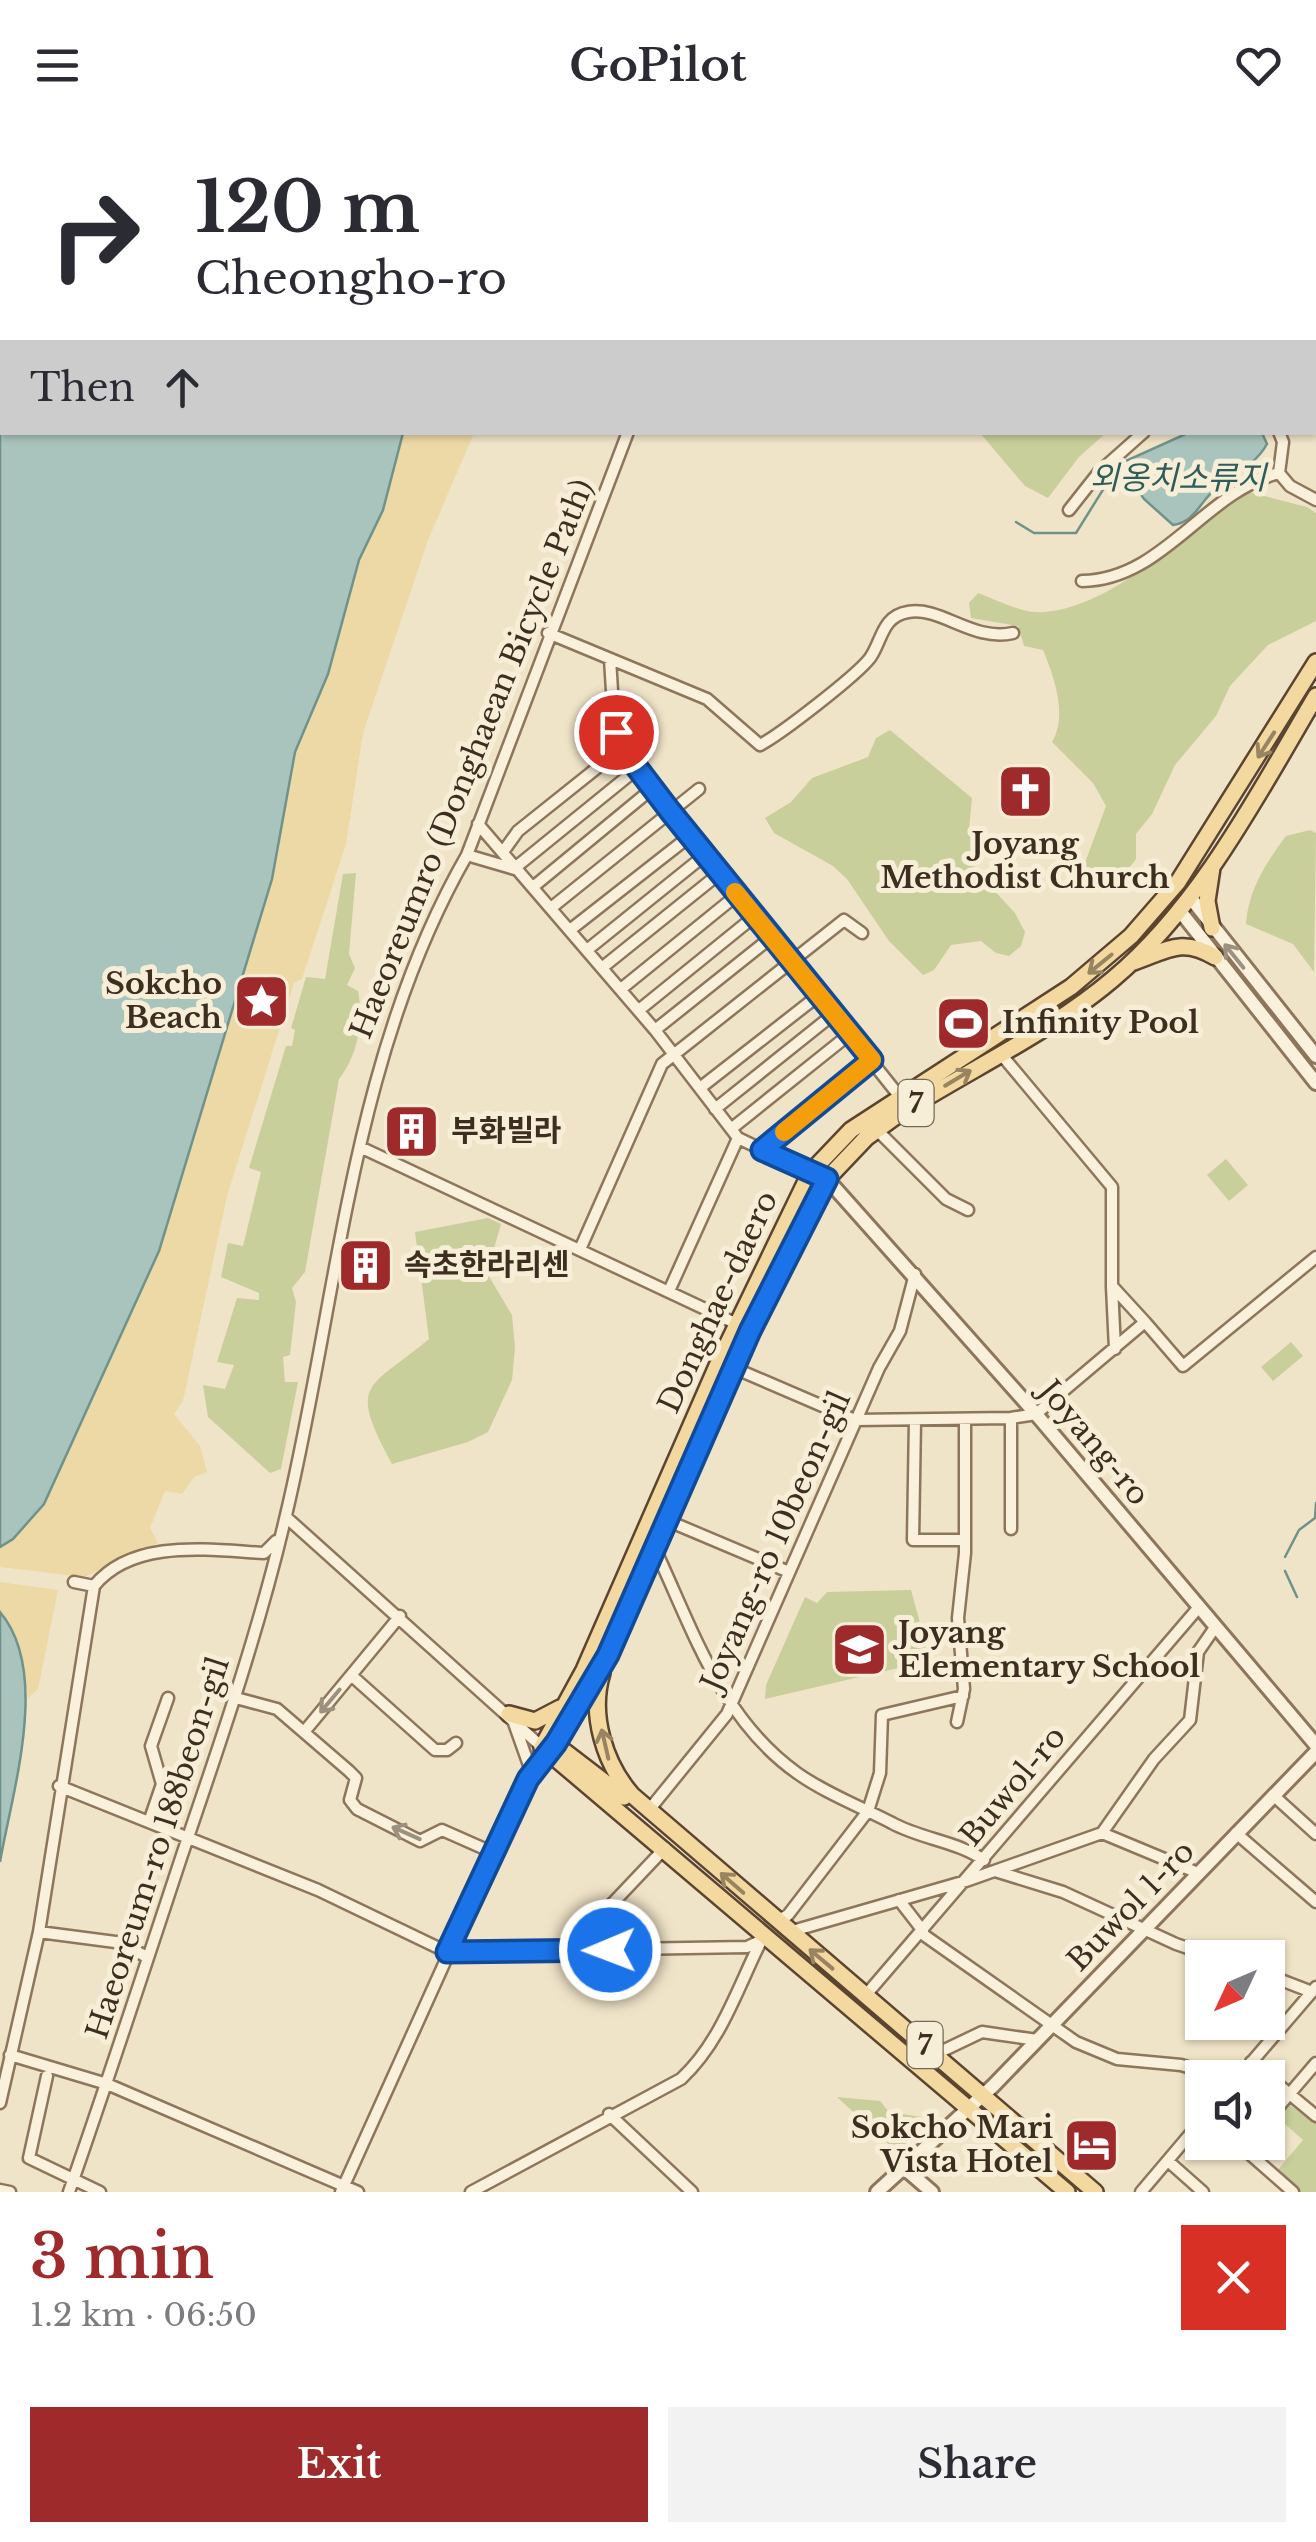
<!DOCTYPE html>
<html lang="en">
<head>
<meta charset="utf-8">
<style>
	:root { --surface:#fff; --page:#f2f2f3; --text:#2b2b33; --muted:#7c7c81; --accent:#9e2a2b }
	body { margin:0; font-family:"Libre Baskerville","Noto Sans KR",serif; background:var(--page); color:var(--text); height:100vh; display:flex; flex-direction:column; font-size:38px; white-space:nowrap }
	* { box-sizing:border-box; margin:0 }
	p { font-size:32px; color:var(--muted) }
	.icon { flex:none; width:55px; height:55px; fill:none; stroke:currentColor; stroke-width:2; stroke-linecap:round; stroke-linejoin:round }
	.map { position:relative; height:2062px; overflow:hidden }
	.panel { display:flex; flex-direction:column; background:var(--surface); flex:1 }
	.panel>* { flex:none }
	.top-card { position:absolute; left:0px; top:0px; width:1318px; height:305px; box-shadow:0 2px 8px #0004; background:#fff; color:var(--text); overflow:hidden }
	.needle { width:65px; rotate:226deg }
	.controls { position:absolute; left:1185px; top:1810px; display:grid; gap:20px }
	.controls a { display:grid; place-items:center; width:100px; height:100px; border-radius:0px; background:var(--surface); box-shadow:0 2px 8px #0004; font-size:50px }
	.pin { position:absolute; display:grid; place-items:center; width:85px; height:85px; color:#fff; margin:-42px; border:5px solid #fff; border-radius:50%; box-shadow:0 2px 10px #0007 }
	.me { position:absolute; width:110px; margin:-55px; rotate:269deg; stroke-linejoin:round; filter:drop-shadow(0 0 8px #0008) }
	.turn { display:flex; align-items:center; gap:35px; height:210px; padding:0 30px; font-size:45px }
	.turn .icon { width:130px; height:130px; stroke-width:2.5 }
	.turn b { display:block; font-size:70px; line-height:85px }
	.then { display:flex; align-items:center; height:95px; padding:0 30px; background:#0003; gap:20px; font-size:38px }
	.round { display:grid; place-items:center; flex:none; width:105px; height:105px; border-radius:0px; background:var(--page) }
	.headline { display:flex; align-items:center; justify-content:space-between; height:170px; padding:0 30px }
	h1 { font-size:60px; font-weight:600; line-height:75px; color:var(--accent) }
	.button { display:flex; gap:20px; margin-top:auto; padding:20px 30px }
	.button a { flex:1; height:115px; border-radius:0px; background:var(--accent); color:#fff; font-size:40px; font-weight:600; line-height:115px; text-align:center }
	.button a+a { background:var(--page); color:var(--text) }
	header { display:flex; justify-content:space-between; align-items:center; height:130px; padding:0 30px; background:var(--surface); font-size:45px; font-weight:600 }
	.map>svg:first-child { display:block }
	.green { fill:#c9cf9b }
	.sand { fill:#ecd9a5 }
	.water { fill:#a9c4bc; stroke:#6f938a; stroke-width:2.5 }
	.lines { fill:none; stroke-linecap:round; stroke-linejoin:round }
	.stream { stroke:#6f938a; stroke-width:2.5 }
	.minor-casing { stroke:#8d765c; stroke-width:15 }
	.tertiary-casing { stroke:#8d765c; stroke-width:18 }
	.primary-casing { stroke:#5b4430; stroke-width:20 }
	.minor { stroke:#faf1dc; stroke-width:10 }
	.tertiary { stroke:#faf1dc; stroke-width:12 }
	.primary { stroke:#f3d9a0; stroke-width:15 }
	.oneway { stroke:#988460 }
	.oneway2 { stroke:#9c907e }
	.route-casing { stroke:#114b97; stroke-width:25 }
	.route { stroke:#1a73e8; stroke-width:18 }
	.slow { stroke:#f59e0b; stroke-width:18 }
	.labels { text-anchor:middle; stroke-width:10; stroke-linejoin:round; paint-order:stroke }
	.shield { fill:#f7eed8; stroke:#756857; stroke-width:2.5 }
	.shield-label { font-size:28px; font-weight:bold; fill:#3d2e20 }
	.street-label { font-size:30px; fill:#3d2e20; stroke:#f7eed8 }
	.poi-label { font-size:30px; font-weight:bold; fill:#3d2e20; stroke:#f7eed8; text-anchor:start }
	.water-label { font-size:32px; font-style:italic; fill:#2f5d5a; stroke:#f7eed8 }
</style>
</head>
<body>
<header><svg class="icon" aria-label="menu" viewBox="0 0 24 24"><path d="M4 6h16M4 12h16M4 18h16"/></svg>GoPilot<svg class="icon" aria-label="heart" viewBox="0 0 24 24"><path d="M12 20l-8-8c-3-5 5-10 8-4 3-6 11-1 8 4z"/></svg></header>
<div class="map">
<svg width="1316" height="2062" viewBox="0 0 1316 2062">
	<rect width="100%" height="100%" fill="#f0e4c8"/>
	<path class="green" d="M1042 0H1237V2H1043Z
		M980 303H1106L1079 327 1048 368 1025 356Z
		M1241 360 1307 377 1316 383V491L1268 515 1230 556 1216 586 1175 635 1152 684 1136 704V729L1114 758 1089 750 1083 738 1106 676 1093 653 1052 612C1068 585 1054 547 1043 520L1024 516 1018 496 971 488 969 473 978 463C999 471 1023 484 1045 482 1115 476 1189 401 1241 360Z
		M890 600 972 668 969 699 975 740 1015 783 1025 802 1021 816 1009 826 996 823 981 811 951 815 934 840 923 845 889 811 847 749 833 736 774 703 765 688 791 672 812 648 868 627 876 608Z
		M1310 700 1316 703 1314 842 1293 814 1246 794C1248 760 1266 733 1286 706Z
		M356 743 349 824 355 838 347 855 358 861C364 891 358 925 339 949L305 1142 292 1158 296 1172 290 1225 283 1227 285 1252H298L281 1339 270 1343 208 1287 203 1255 225 1259 234 1235 217 1232 237 1168 259 1170V1163L221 1147 228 1113 243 1116 261 1042 249 1038 286 916H292L295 900 291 898 306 847 325 849 343 744Z
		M1226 1029 1248 1055 1229 1071 1207 1045Z
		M488 1088 501 1094 487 1143 512 1185 515 1218 512 1250 488 1302 468 1312 392 1334C348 1252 366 1261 429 1209L415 1102Z
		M1291 1212 1303 1226 1273 1251 1261 1237Z
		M911 1460 928 1522 924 1532 765 1569 766 1555 805 1467 817 1473 827 1462Z
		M837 1967 880 1971 889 1982 935 1989 902 2020H895Z
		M1288 1974 1316 1993V2062H1300L1276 2042 1303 2010 1277 1987Z"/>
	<path class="sand" d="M403 303H474L428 410 363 603 346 714 302 849 294 853 227 1066 183 1271 174 1284 200 1316 207 1342 194 1347 182 1364 165 1361 150 1398 158 1413 84 1447 0 1437V1417L13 1409 44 1374 159 1121 272 749 295 622 312 585 359 430 383 380Z
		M0 1452 58 1460 38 1559 28 1568C23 1540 19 1504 0 1482Z"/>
	<path class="water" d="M0 0H447L2 2V302L403 303 383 380 359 430 328 544 295 622 272 749 159 1121 44 1374 13 1409 0 1417Z
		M1190 302 1262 303 1267 314C1256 334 1234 345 1217 358 1200 370 1196 392 1173 395L1144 369 1119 334Z
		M0 1482C51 1542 12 1662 0 1732Z"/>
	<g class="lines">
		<path class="stream" d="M1016 392 1034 403H1076L1119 334
			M1285 1427 1299 1400 1315 1388 1316 1373
			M1285 1441 1297 1467"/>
		<defs>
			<path id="minor" d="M570 0 576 2
				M903 0 909 2
				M748 2 749 0
				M851 2 852 0
				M954 2 955 0
				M1279 302 1283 312 1279 343 1290 356 1316 370
				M1069 380 1099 342 1144 302
				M1082 451C1163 450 1204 362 1279 343
				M548 503 707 569 760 615C781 604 856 546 870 528 882 511 882 486 908 482 941 476 972 512 1013 503
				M610 529 614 593 622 618 900 967
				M478 694 655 900 738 1008 815 1045
				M503 722 518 701 622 618
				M467 725 518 740
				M516 737 638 638
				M533 757 653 658
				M551 778 699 659
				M570 800 690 706
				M587 820 705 725
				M603 837 720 743
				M621 859 737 765
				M639 880 755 786
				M655 900 773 806
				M700 958 819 865
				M715 979 835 883
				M731 999 851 903
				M877 1000 946 1069 968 1080
				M360 1017 737 1194
				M762 1020 872 929
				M581 1117 662 934 844 790 862 803
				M1112 1157 1115 1219
				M669 1161 738 1008
				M1145 1192 1183 1236 1316 1127
				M734 1238 855 1290 1011 1288 1036 1284 1145 1192 1112 1156V1057L1000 923
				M1011 1288V1399
				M915 1290 913 1410H963
				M286 1387 542 1617 341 2062
				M666 1390 789 1442
				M655 1419C693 1500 721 1589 797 1643 825 1663 861 1677 892 1693 921 1709 956 1711 984 1730
				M74 1452 94 1456
				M351 1545 435 1620H447L456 1613
				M236 1568 277 1579 349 1641 356 1648 350 1670 357 1679 420 1711 442 1700 494 1723
				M957 1592 964 1559 958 1488 965 1423V1290
				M514 1593 530 1638
				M304 1602 400 1486
				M528 1649 549 1623
				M59 1656 318 1760 447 1822 747 1817 760 1811
				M1273 1665 1316 1704
				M649 1680 727 1584 879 1238 900 1201 915 1144
				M149 1692 162 1654 151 1616 168 1568
				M1102 1703 1198 1743
				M1236 1703 1316 1772
				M995 1741 1063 1762 1176 1814 1217 1828
				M899 1770 923 1801
				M777 1791 788 1785 868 1681 880 1643 882 1585 963 1566
				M39 1802 123 1813 148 1828
				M789 1802 966 1751 1102 1703 1154 1629 1190 1590 1198 1522 1216 1496
				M921 1803 1076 1912 1117 1929 1181 1935 1225 1948
				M610 1820 611 1775 665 1718
				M1268 1845 1312 1862
				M865 1866 1199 1477
				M936 1924 982 1902 1037 1910
				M10 1925 107 1954 358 2062
				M1251 1932 1316 1986
				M47 1946 29 2028 100 2062
				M1238 1948 1316 1857
				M0 1973 39 1802 94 1456C133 1408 210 1420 264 1423L276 1411
				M609 1984 692 2062
				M1268 1989 1316 1933
				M1248 2012 1243 2018 1293 2062
				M1168 2031 1203 2062
				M0 2060 10 2062
				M69 2062C108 1950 145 1837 182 1725 220 1613 259 1501 286 1385 339 1163 351 927 467 725L628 302
				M471 2062 681 1949C722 1911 738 1856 763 1807
				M1141 2062 1202 1990"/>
			<path id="tertiary" d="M1190 767 1316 926
				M1180 781 1316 953
				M827 1049 1036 1284 1316 1615
				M903 2037 932 2062
				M877 2062 993 1956 1316 1622"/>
			<path id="primary" d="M1212 798 1207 771 1212 738
				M1134 832C1168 820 1182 807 1215 827
				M602 1543C589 1585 605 1634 632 1665L1095 2062
				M509 1584 535 1591 560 1578
				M547 1608 624 1667
				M551 1621 607 1525 750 1201 827 1049 866 1008 895 987C966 941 1048 904 1113 849 1201 775 1258 664 1316 566
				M1067 2062 542 1617 584 1540 717 1236 810 1043 851 1000 1071 857 1131 806 1178 752 1316 532"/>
		</defs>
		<use href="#minor" class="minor-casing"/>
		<use href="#tertiary" class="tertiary-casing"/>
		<use href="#primary" class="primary-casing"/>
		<use href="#minor" class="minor"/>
		<use href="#tertiary" class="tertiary"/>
		<use href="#primary" class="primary"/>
	</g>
	<defs><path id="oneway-shaft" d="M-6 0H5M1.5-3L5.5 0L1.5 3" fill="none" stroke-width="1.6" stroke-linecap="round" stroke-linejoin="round" transform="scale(2.5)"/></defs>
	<g class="oneway">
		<use href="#oneway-shaft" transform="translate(1266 615) rotate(123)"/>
		<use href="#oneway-shaft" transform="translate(1100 834) rotate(141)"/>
		<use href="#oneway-shaft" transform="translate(958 948) rotate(-31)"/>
		<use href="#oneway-shaft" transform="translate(605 1614) rotate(-103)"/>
		<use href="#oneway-shaft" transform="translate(732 1753) rotate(-139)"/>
		<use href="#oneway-shaft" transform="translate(821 1829) rotate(-140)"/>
	</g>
	<g class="oneway2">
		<use href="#oneway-shaft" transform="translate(1234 826) rotate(-129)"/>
		<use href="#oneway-shaft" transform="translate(330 1571) rotate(130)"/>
		<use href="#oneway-shaft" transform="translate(406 1703) rotate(-156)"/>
	</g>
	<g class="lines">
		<defs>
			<path id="route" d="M610 1820 447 1822 528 1649 556 1613 608 1525 750 1201 827 1049 762 1020 872 930 670 681 622 618 616 602"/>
		</defs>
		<use href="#route" class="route-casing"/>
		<use href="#route" class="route"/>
		<path class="slow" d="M735 762 872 930 784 1002"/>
	</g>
	<defs>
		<symbol id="church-square" viewBox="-11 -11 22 22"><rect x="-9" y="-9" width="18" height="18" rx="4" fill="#9e2a2b" stroke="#f7eed8"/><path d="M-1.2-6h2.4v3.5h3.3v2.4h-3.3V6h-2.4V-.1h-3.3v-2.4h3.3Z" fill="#fff"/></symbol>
		<symbol id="sight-square" viewBox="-11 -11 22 22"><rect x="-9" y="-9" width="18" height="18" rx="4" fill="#9e2a2b" stroke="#f7eed8"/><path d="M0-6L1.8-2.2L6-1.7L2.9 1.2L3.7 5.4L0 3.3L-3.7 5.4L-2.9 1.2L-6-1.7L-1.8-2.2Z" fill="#fff"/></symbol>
		<symbol id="stadium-square" viewBox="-11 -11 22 22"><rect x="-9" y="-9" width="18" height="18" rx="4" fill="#9e2a2b" stroke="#f7eed8"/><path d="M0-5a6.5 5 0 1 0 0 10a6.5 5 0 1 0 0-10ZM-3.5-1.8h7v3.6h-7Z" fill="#fff"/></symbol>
		<symbol id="building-square" viewBox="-11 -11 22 22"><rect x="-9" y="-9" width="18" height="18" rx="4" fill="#9e2a2b" stroke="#f7eed8"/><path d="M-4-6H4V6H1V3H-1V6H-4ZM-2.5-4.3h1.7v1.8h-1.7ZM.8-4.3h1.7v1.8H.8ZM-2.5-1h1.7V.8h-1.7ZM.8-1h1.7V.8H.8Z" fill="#fff"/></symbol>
		<symbol id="school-square" viewBox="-11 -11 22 22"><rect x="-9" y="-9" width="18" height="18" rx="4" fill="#9e2a2b" stroke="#f7eed8"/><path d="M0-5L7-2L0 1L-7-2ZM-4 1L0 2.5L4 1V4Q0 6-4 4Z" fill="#fff"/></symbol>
		<symbol id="hotel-square" viewBox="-11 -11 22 22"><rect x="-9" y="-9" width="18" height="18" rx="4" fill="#9e2a2b" stroke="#f7eed8"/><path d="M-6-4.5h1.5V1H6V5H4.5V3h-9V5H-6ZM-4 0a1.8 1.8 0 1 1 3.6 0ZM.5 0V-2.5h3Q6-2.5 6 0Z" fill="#fff"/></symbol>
	</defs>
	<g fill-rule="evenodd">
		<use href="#church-square" x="994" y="630" width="63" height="63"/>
		<use href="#sight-square" x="230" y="840" width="63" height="63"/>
		<use href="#stadium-square" x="932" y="862" width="63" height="63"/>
		<use href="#building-square" x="380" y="970" width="63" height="63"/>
		<use href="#building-square" x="334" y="1104" width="63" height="63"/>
		<use href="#school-square" x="828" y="1488" width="63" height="63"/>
		<use href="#hotel-square" x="1060" y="1984" width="63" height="63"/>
	</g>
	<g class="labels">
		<g class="shield">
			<rect x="898.5" y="950" width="35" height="46" rx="8"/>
			<rect x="907.5" y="1892" width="35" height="46" rx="8"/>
		</g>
		<g class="shield-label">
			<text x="916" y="983">7</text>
			<text x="925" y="1925">7</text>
		</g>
		<g class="street-label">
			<text transform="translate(472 629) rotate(-68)" y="10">Haeoreumro (Donghaean Bicycle Path)</text>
			<text transform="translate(718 1172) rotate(-65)" y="10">Donghae-daero</text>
			<text transform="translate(1094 1313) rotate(50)" y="10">Joyang-ro</text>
			<text transform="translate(776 1411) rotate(-66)" y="10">Joyang-ro 10beon-gil</text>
			<text transform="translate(1013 1656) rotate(-50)" y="10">Buwol-ro</text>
			<text transform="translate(158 1718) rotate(-72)" y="10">Haeoreum-ro 188beon-gil</text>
			<text transform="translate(1131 1776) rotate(-46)" y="10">Buwol 1-ro</text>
		</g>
		<g class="poi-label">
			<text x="1025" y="724" text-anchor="middle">Joyang<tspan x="1025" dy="34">Methodist Church</tspan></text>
			<text x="222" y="864" text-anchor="end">Sokcho<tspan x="222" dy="34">Beach</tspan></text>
			<text x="1002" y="903">Infinity Pool</text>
			<text x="451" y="1011">부화빌라</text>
			<text x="404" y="1145">속초한라리센</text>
			<text x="898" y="1513">Joyang<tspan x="898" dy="34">Elementary School</tspan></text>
			<text x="1053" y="2008" text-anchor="end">Sokcho Mari<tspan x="1053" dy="34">Vista Hotel</tspan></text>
		</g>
		<g class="water-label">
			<text x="1178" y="359">외옹치소류지</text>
		</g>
	</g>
</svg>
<div class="controls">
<a><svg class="needle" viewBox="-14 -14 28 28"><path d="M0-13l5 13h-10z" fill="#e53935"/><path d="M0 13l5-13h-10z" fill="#7c7c81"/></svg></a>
<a><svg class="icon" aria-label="sound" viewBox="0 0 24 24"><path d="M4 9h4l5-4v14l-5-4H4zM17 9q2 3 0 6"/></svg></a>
</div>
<div class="pin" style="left:616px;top:602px;background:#d93025"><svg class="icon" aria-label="arrive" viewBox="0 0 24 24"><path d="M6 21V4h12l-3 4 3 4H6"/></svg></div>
<svg class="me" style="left:610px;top:1820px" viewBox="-20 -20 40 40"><circle r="17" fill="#1a73e8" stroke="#fff" stroke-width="3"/><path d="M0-11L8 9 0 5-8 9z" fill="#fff"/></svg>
<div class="top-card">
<div class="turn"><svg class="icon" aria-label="right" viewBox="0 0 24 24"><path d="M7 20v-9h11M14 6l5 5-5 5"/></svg><div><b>120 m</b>Cheongho-ro</div></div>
<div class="then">Then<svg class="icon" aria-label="ahead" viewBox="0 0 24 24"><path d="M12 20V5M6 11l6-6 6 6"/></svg></div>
</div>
</div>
<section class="panel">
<div class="headline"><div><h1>3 min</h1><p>1.2 km · 06:50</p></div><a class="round" style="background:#d93025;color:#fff"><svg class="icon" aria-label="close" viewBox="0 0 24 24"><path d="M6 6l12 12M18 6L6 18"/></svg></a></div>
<div class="button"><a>Exit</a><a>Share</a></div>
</section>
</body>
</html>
